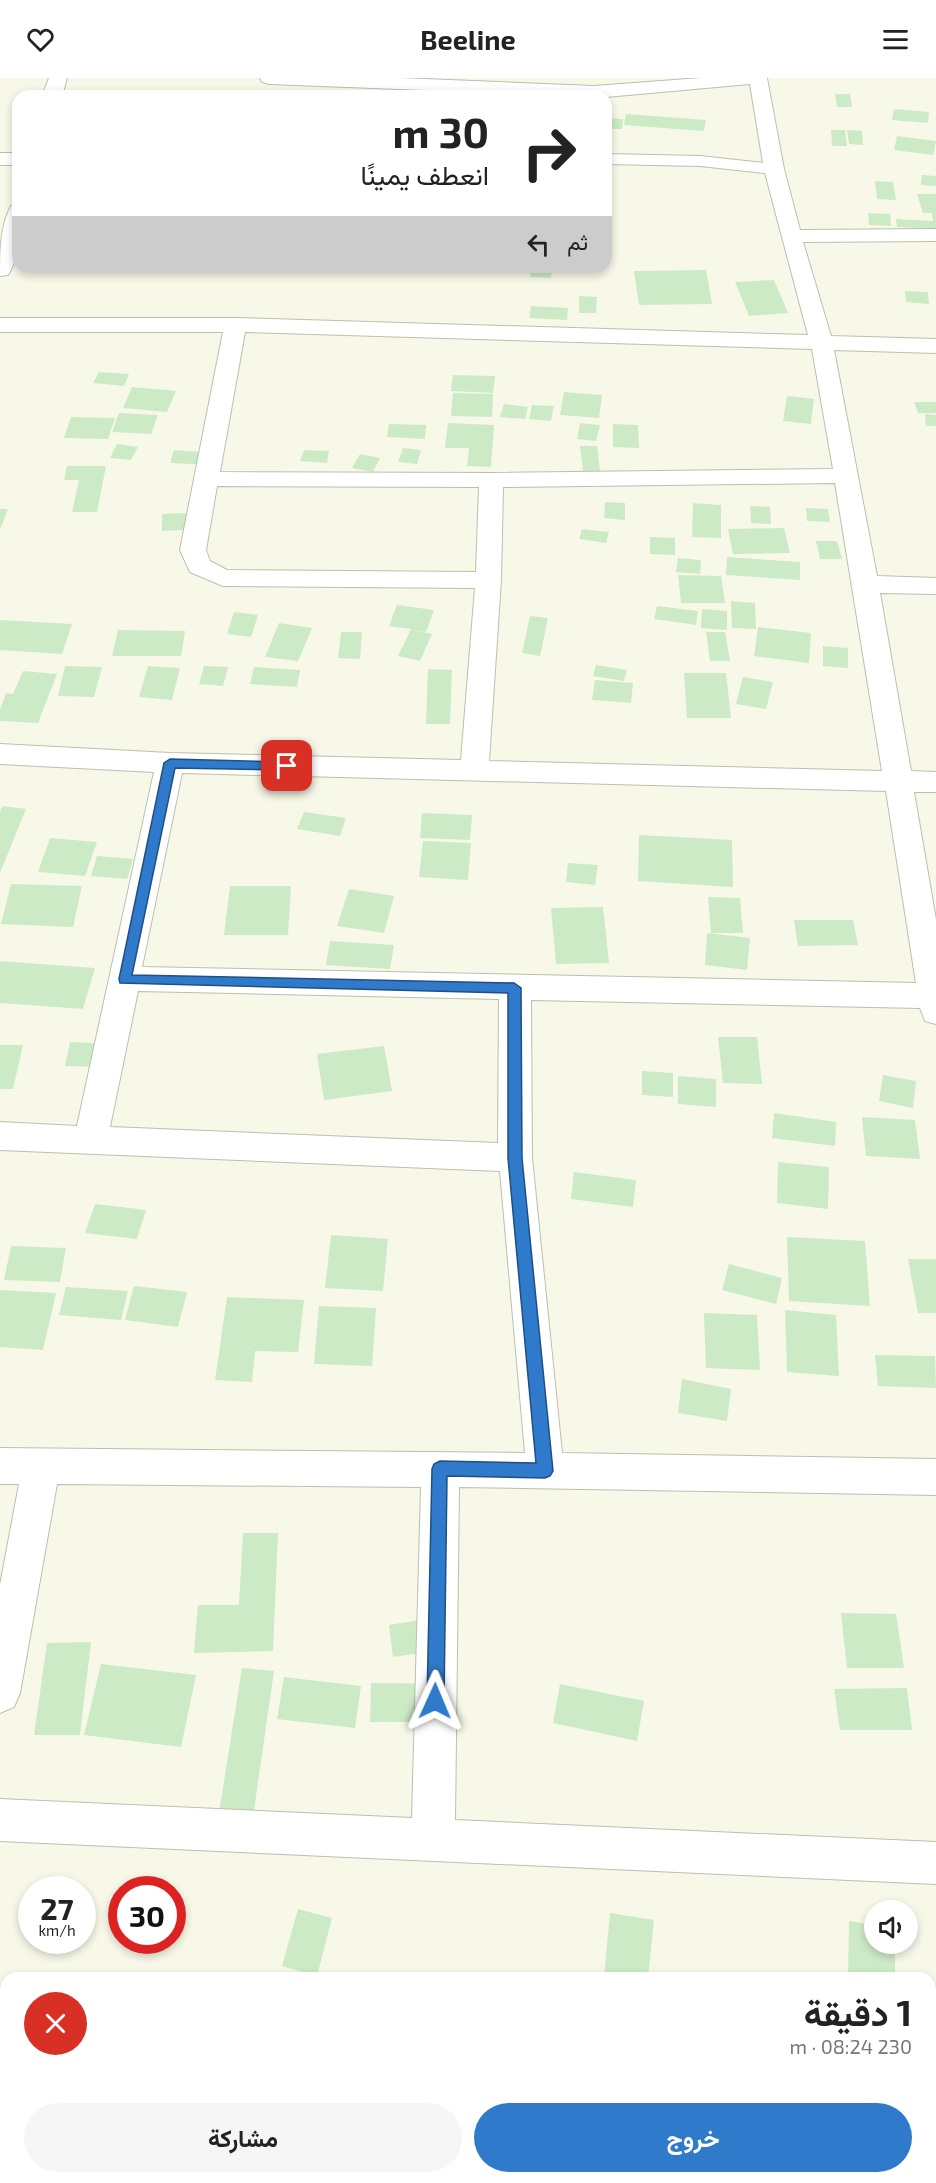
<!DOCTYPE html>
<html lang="ar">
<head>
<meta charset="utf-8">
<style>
	:root { --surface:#fff; --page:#f6f6f6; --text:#222; --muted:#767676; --accent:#307acb }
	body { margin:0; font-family:"Exo 2",Vazirmatn,sans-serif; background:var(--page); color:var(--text); direction:rtl; height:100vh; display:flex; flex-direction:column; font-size:22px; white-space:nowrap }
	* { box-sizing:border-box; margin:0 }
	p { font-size:20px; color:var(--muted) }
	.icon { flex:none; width:33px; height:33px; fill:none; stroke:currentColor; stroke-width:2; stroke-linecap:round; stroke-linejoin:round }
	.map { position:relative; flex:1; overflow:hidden; direction:ltr }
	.drawer { position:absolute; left:0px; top:1894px; width:936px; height:212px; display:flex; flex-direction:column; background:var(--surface); border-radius:18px 18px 0 0; box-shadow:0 3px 9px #0003; direction:rtl }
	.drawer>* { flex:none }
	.hud { position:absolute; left:12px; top:12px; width:600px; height:183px; border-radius:18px; box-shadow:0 3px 9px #0003; direction:rtl; background:#fff; color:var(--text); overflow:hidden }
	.controls { position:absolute; left:864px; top:1822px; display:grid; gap:12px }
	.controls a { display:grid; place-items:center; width:54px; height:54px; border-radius:50%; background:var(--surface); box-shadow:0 3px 9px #0003; font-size:30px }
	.speed { position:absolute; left:18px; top:1798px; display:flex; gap:12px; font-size:30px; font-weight:700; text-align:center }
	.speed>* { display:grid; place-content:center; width:78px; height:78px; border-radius:50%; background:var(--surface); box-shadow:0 3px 9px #0003; line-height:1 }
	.speed small { font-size:15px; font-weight:400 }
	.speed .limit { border:9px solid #d22; background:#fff; color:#111 }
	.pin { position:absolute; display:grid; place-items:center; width:51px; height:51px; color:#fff; margin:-26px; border-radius:12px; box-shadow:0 3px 9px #0006 }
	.me { position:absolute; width:66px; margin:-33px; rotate:1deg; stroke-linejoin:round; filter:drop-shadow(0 0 4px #0008) }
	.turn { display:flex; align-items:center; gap:21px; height:126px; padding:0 24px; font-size:27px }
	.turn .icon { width:78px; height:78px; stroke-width:2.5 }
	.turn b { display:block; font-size:42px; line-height:51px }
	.then { display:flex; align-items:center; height:57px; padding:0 24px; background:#0003; gap:12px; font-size:22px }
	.round { display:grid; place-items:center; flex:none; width:63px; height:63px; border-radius:32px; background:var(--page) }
	.summary { display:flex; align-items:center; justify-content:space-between; height:102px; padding:0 24px }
	h1 { font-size:36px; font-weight:700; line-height:45px }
	.button { display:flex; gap:12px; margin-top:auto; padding:12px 24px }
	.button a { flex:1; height:69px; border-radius:36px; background:var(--accent); color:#fff; font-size:24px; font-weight:700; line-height:69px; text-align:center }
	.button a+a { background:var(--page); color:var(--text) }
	header { display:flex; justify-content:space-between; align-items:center; height:78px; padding:0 24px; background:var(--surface); font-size:27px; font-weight:700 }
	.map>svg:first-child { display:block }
	.building { fill:#cdeac7 }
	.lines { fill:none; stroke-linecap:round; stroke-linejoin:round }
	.service-casing { stroke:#bdbfaf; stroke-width:2 }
	.minor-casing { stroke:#bdbfaf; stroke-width:2 }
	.service { fill:#fff; fill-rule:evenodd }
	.minor { fill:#fff; fill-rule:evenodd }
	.route { fill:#307acb; stroke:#1f4f84; stroke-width:1.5 }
</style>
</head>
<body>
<header><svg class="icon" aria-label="menu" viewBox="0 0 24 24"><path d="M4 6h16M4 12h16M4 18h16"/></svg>Beeline<svg class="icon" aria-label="heart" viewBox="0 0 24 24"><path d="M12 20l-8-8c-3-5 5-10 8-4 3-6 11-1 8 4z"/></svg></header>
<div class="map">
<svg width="936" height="2105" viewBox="0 0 936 2105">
	<rect width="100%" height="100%" fill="#f7f8e7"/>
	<path class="building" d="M835 16H850L852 29H837Z
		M894 31 929 34 928 45 892 42Z
		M626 36 706 42 704 53 624 47Z
		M606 40 623 41 622 51H606Z
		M831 52H845L847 68H832Z
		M847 52 862 53 863 67 849 66Z
		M897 58 936 63 933 77 894 72Z
		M922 97 936 98V108L921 107Z
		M875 103 893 104 896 122 877 121Z
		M917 116H936V151L897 149 896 141 933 143 932 135H923Z
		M868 135 890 136 891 148 869 147Z
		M532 189 553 190 551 200 530 199Z
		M706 192 712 226 639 227 634 193Z
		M774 202 788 235 749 238 735 204Z
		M905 213 928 214 929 226 906 224Z
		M579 218 597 219 596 235H579Z
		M531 228 568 230 567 242 529 240Z
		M99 294 129 296 124 308 93 305Z
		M453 297 495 298 493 315 451 313Z
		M132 309 176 313 167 334 123 330Z
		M564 314 602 317 599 340 560 337Z
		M453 315 493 316 492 339 451 338Z
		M787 318 814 321 811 346 783 343Z
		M914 324H936V335H918Z
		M504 326 528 329 525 341 500 339Z
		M532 327 554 328 551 343 529 341Z
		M119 335 158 337 151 356 112 354Z
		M925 336 936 337V348H926Z
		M71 339 115 340 108 361 64 360Z
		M448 345 494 347 491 389 467 388 469 370H445Z
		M580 345 600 347 596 363 577 361Z
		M389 346 426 347 425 361 387 359Z
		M613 346 638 347 639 370 613 369Z
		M117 366 138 369 131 382 110 380Z
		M580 368H597L600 393H583Z
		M403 370 421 372 417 386 398 384Z
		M174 372 219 375 214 387 170 385Z
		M304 372 329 373 327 385 300 383Z
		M360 376 380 380 373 394 352 390Z
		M67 388H106L97 434H72L79 402H64Z
		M605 424 625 425V442L604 440Z
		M693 425 721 427V460L692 459Z
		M750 428 770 429 771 446 751 445Z
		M806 430 828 431 830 444 807 443Z
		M0 431H8L0 452Z
		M186 435V452L162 453V436Z
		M784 450 790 475 733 476 728 451Z
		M582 451 609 454 606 465 579 461Z
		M650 459 675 460V477L650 476Z
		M816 463H837L842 481H820Z
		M727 479 800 484V502L726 497Z
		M678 480 701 482 700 496 676 494Z
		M678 497 721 498 725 525H681Z
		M731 523 755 525 756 551 732 550Z
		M397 527 434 532 426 554 413 552 432 556 420 583 398 578 411 551 389 548Z
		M657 528 698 533 696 547 654 541Z
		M702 531 727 533V552L701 550Z
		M234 534 258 537 251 559 227 556Z
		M530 538 548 540 540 578 522 575Z
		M0 542 72 546 62 576 0 572Z
		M279 545 312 550 298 583 265 579Z
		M758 549 811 555 809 585 754 578Z
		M118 552 185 553 181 578H112Z
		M341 554H362L360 581 338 580Z
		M706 554H725L730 583H710Z
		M823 568 848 570V590L823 588Z
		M596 587 627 592 624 603 593 598Z
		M65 588 102 589 94 619 58 618Z
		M148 588 180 590 172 622 139 619Z
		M204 588 228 589 223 608 199 606Z
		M254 589 300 592 297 609 250 606Z
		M428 591 452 592 450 646H426Z
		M23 593 57 596 38 645 0 643V632L6 615 13 616Z
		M684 595H726L731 640H687Z
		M743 599 773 604 766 631 736 626Z
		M595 602 633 605 631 625 592 622Z
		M2 728 26 731 0 795V735Z
		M304 734 346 740 340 758 297 751Z
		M422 735 472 737 470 762 420 760Z
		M639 757 732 762 733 809 638 803Z
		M50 760 97 764 85 798 38 794Z
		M423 763 471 765 468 802 419 799Z
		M97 778 133 781 127 801 91 798Z
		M568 785 598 787 595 807 566 804Z
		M11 806 82 808 73 849 1 846Z
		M230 808H291L288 857H224Z
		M349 811 394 818 384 855 337 848Z
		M708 819 740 820 743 855H711Z
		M603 829 609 885 556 886 551 830Z
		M794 842H853L858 867 798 868Z
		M707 855 750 860 747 892 705 887Z
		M330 863 394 867 390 891 326 887Z
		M0 883 95 890 83 931 0 925Z
		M718 959H757L762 1006 723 1005Z
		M70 964 110 966 106 989 65 988Z
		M0 967H23L13 1011H0Z
		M384 968 392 1013 324 1022 317 976Z
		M642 993 673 995V1019L642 1017Z
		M883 997 916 1003 913 1030 879 1023Z
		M678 998 716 1001V1029L678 1026Z
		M774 1035 836 1044 835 1068 772 1060Z
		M862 1039 915 1042 920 1081 866 1078Z
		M778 1084 829 1089 828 1131 777 1125Z
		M574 1094 636 1102 633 1129 571 1121Z
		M95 1126 146 1132 137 1161 85 1155Z
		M331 1157 388 1161 383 1213 325 1210Z
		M787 1159 865 1163 870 1228 789 1223Z
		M11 1168 66 1170 60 1204 4 1202Z
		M908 1181H936V1235H918Z
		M729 1186 782 1200 776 1226 722 1212Z
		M134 1208 187 1214 178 1249 125 1242Z
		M66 1209 128 1213 121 1242 59 1237Z
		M0 1212 56 1215 43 1272 0 1269Z
		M227 1219 304 1222 298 1274 255 1273 252 1304 215 1302Z
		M319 1228 376 1230 372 1288 314 1286Z
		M785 1232 836 1237 839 1298 787 1294Z
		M704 1235 757 1237 760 1292 706 1290Z
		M875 1277 935 1278 936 1310 878 1308Z
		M682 1301 731 1311 727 1343 678 1335Z
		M243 1455H278L273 1573 194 1575 198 1527H239Z
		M841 1535 896 1536 904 1590H847Z
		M450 1537 456 1570 393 1579 389 1547Z
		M91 1564 80 1657H34L47 1565Z
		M101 1586 196 1597 181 1669 84 1657Z
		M242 1590 274 1593 253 1739 219 1735Z
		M284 1599 361 1608 355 1650 277 1641Z
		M371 1605 455 1606 454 1644H370Z
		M560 1606 644 1623 637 1663 553 1645Z
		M907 1610 912 1652H840L834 1611Z
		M298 1831 332 1840 317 1898 282 1888Z
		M610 1835 654 1842 648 1900H604Z
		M849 1843 874 1847V1866H895V1900H848Z
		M933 1930H936V1976H934Z
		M930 2025H936V2082L930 2081Z
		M930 2098 936 2100V2105H916L917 2100H930Z
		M341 2100H430L429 2105H341Z
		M662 2100H704L726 2104 661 2105Z"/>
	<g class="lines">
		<defs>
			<path id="service" d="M606 76 700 78 774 86 782 91 774 96 700 88 606 86Z"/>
			<path id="minor" d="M49 0H67L62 18H42Z
				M260 0H400L594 8 701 0H767L784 91 800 152 936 151V163L803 164 831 258 936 261V275L834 272 877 498 936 500V516L880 515 911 693 936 694V714H914L936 842V946L925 943 920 930 531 922 532 1080 562 1375 936 1381V1417L459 1409 455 1742 936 1764V1806L0 1763V1721L412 1740 421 1409 57 1406 20 1615 14 1629 0 1635V1507L19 1406H0V1370L525 1375 500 1093 0 1072V1044L77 1048 154 694 0 686V666L170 675 461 682 475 510 223 508 190 494 180 472 223 254H0V240H235L808 257 764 91 750 6 606 19 269 6 262 4ZM245 254 812 271 833 391 491 395 220 394ZM835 405 882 693 489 683 501 502 503 409ZM217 408 479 409 476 494 227 492 210 483 206 472ZM182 695 886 713 916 905 142 889ZM138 913 499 921 498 1065 110 1049Z
				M0 75H18V87H0Z
				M18 126C18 149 21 177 8 197L0 198C0 175 0 148 11 128Z"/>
		</defs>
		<use href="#service" class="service-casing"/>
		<use href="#minor" class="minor-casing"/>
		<use href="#service" class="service"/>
		<use href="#minor" class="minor"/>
	</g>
	<path class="route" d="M170 681 287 684 293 688 287 692 175 690 132 897 514 905 521 910 522 1080 553 1393 550 1398 545 1400 447 1398 444 1623 441 1629 435 1631 429 1629 427 1623 432 1391 434 1386 440 1383 536 1385 508 1080V915L120 905 119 901 164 685Z"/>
</svg>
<div class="controls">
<a><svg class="icon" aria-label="sound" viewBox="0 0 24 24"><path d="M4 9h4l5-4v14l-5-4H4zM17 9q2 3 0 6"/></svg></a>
</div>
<div class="speed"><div>27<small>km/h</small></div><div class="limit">30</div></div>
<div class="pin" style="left:287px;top:688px;background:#d93025"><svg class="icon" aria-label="arrive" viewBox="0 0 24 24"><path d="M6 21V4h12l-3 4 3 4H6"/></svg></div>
<svg class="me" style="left:435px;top:1623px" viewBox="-20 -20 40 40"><path d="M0-17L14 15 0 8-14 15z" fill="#307acb" stroke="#fff" stroke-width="4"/></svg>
<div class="hud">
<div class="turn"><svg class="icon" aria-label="right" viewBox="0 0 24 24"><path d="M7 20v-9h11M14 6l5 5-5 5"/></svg><div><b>30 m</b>انعطف يمينًا</div></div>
<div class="then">ثم<svg class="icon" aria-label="left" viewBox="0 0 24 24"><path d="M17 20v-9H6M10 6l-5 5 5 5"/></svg></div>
</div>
<section class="drawer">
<div class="summary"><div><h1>1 دقيقة</h1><p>230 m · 08:24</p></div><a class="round" style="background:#d93025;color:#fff"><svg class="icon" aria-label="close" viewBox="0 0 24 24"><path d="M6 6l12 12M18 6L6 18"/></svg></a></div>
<div class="button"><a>خروج</a><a>مشاركة</a></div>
</section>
</div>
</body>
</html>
